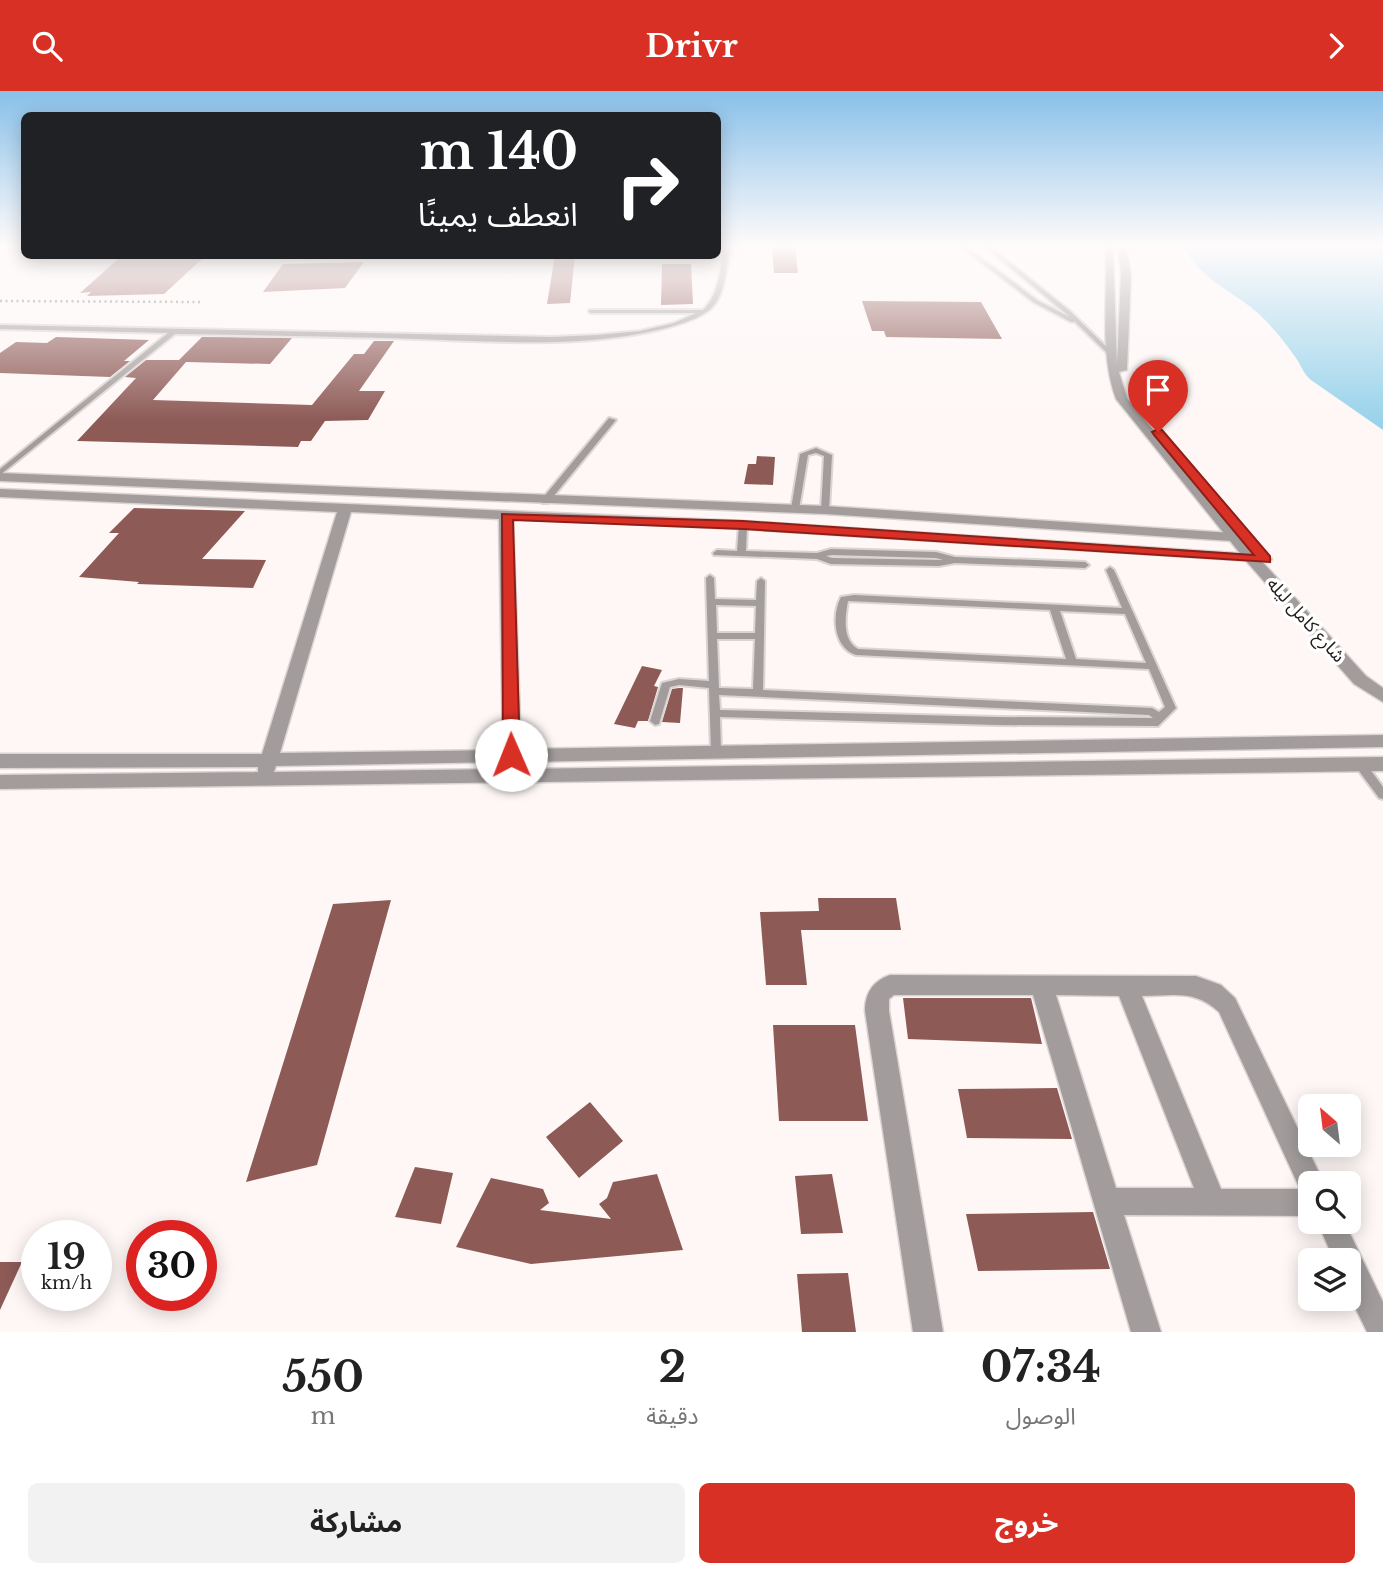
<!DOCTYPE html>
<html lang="ar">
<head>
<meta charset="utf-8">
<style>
	:root { --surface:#fff; --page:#f2f2f2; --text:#222; --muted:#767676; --accent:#d93025 }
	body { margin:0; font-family:"Libre Baskerville","Noto Sans Arabic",serif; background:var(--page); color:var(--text); direction:rtl; height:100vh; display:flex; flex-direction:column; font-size:26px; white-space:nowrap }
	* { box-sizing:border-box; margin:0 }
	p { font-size:23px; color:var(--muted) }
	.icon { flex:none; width:38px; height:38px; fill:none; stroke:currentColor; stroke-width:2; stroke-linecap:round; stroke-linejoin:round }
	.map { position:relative; height:1241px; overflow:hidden; direction:ltr }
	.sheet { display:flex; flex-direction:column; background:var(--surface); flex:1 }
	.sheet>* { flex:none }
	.banner { position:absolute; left:21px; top:21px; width:700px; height:147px; border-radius:10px; box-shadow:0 4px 18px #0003; direction:rtl; background:#202124; color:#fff; overflow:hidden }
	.needle { width:46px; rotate:332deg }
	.buttons { position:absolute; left:1298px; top:1003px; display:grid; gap:14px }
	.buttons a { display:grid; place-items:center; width:63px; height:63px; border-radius:10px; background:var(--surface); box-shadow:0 4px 18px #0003; font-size:35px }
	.speed { position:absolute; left:21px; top:1129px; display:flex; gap:14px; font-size:35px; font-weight:700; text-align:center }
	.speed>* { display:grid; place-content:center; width:91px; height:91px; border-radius:50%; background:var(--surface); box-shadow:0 4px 18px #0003; line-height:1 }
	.speed small { font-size:18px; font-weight:400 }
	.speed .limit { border:10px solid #d22; background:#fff; color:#111 }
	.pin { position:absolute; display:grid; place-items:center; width:60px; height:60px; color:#fff; margin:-72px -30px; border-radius:50% 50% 50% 0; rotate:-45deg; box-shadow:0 0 7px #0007 }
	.pin .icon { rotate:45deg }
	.me { position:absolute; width:77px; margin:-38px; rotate:359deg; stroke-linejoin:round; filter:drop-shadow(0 0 5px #0008) }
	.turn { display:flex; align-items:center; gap:24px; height:147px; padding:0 28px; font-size:32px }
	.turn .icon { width:91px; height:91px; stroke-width:2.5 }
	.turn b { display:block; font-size:49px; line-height:60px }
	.eta { display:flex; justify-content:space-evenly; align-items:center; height:119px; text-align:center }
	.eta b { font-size:42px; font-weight:700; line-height:49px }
	.cta { display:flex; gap:14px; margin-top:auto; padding:14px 28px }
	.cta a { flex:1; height:80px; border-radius:10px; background:var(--accent); color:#fff; font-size:28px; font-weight:700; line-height:80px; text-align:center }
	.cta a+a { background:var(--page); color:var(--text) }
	header { display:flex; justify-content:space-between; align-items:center; height:91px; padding:0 28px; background:var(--accent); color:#fff; font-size:32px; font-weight:700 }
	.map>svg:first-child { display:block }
	.water { fill:#99d3eb }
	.building { fill:#8d5a56 }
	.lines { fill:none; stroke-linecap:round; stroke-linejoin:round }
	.service-casing { stroke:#dad4d3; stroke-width:4 }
	.minor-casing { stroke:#dad4d3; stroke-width:3 }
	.tertiary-casing { stroke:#dad4d3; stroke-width:3 }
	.service { fill:#a29d9c; fill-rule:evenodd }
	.minor { fill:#a29d9c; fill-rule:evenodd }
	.tertiary { fill:#a29d9c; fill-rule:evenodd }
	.rail { stroke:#7a7574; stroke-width:2.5; stroke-dasharray:2 3.5; stroke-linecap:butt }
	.route { fill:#d93025; stroke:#8d1f18; stroke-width:2 }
	.labels { text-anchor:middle; stroke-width:7; stroke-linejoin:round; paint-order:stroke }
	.far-street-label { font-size:18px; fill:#201c1b; stroke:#fff }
</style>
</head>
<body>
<header><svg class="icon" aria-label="forward" viewBox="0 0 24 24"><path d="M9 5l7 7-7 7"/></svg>Drivr<svg class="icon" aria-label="search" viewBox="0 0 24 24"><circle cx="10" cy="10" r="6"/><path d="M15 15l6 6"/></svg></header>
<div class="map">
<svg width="1383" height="1241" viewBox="0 0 1383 1241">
	<rect width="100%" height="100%" fill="#fef7f6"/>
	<path class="water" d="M1184 156H1383V339L1311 289C1303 282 1302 276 1296 267 1287 254 1276 240 1265 229 1241 203 1202 192 1184 156Z"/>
	<path class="building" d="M772 156H795L798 182H774Z
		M555 164H575L570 212 547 213Z
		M203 167 164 203 87 205 91 201 80 202 118 168Z
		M364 171 345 197 263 201 283 173Z
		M662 173H691L693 213 661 214Z
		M862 210 981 211 1002 248 886 246 884 240H872Z
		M56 246 149 249 124 270H130L110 286 0 282V262L16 251 47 252Z
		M202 246 292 247 270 273 186 271 153 309 312 314 354 263H364L374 250H394L359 300H385L368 329 325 330 311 350H301L298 356 77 350 136 287 125 286 146 269H179Z
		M757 365 775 366 773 394 744 393 748 373H756Z
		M134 417 245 420 202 468 266 469 253 497 137 493 139 491 79 486 119 442H109Z
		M642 575 662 579 654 595 658 596 648 630H638L635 637 614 633Z
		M679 597H683L680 632 662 631 672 598Z
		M818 807H896L901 839H801L807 894H766L760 821 819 820Z
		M391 809 317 1074 246 1091 333 813Z
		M903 907H1031L1042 953 908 948Z
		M773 934H855L868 1030H779Z
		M1057 997 1072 1048 967 1047 958 998Z
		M590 1011 623 1050 579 1087 546 1046Z
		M415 1076 453 1082 441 1133 395 1126Z
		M657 1083 683 1159 531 1173 456 1156 491 1087 543 1098 549 1112 540 1119 611 1128 599 1113 607 1107 613 1091Z
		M832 1083 843 1142 801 1143 795 1085Z
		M1093 1121 1110 1178 978 1180 966 1123Z
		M0 1171H22L0 1219Z
		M848 1182 856 1241H802L797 1183Z"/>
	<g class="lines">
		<defs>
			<path id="service" d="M725 156H730C726 176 726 207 708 220 694 230 675 235 658 239 571 259 477 249 388 247 317 245 246 244 175 243L0 384V378L168 242 0 238V234L551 246 597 244 640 240 674 232 696 222H591L589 221V219H703C720 203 720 177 725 156Z
				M961 156H967L1037 209 1070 226 985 156H991L1070 220 1113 262V264H1109L1075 231H1071L1033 211Z
				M609 327 616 329 548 412H542V408Z
				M816 357 832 364 829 419 825 421 821 419 824 365 816 362 808 364 799 418 795 420H792L791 418 800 363Z
				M743 431 747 434 746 460 817 462 831 458 936 461 955 466 1085 471 1089 474 1085 477 955 472 939 475 831 473 817 468 714 464 713 462 717 459 737 460 739 434ZM832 464 936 467 943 469 832 467 826 465Z
				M1110 476 1114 479 1176 617 1158 635 997 634 720 626 721 660 716 664 711 660 709 597 679 594 670 596 659 633 655 634 650 630 662 592 679 588 709 590 706 487 710 484 714 487 715 508 756 509 757 490 761 487 765 490 763 599 1152 617 1159 621 1165 616 1149 578 856 564C834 557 831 525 841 506L854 504 1122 517 1106 479ZM848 510 1050 519 1066 568 858 558C842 549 845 526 848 510ZM716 514 756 515 755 542H717ZM1060 520 1125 523 1146 572 1076 568ZM717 548H755L753 598 719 597ZM719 604 1149 624 1153 627 997 626 720 619Z
				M1360 669 1364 670 1383 696V708L1379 707 1356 676 1354 673 1356 670Z"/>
			<path id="minor" d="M0 382 825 415 1247 443 1254 447 1247 451 825 423 0 390Z
				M0 398 743 430 1265 464 1272 468 1270 471 743 438 513 428 521 658 1383 644V656L521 671 519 678 1383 666V680L0 698V684L258 681V676L0 677V663H262L337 421 0 406ZM351 421 499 428 503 659 280 662ZM503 671 505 678 274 681 276 675Z
				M890 884 1196 885 1221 894 1235 907 1324 1092H1311V1125L1124 1124 1161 1241H1131L1033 904H894L889 908V920L943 1241H913L865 920C865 902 873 890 890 884ZM1056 904 1119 905 1194 1097H1116ZM1142 905C1174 905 1194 898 1219 921L1300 1098H1221Z
				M1317 1130H1344L1383 1211V1241H1367L1349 1204V1169H1334Z"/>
			<path id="tertiary" d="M1105 156H1113L1117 273 1121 183 1118 156H1126L1131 183 1127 279 1119 281 1127 307 1257 465 1366 585 1383 597V611L1354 593 1247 471 1116 308C1098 259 1109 208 1105 156Z"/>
		</defs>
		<use href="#service" class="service-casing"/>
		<use href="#minor" class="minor-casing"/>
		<use href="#tertiary" class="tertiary-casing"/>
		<use href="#service" class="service"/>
		<use href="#minor" class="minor"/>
		<use href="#tertiary" class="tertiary"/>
		<path class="rail" d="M0 210 203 211"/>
	</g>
	<linearGradient id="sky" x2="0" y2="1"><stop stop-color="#88c0e9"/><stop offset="0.47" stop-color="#fffbfb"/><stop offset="1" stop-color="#fffbfb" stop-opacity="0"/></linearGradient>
	<rect width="1383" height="330" fill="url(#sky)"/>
	<path class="route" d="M1158 338 1162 339 1270 465V471L743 438 513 429 520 664 511 670 503 664 502 423 743 430 1254 464 1154 344 1152 341Z"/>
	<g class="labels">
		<g class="far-street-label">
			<text transform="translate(1306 529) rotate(48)" y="6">شارع كامل ليله</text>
		</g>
	</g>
</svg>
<div class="buttons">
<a><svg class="needle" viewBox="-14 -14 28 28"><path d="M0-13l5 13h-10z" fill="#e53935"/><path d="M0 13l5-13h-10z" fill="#767676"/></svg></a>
<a><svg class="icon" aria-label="search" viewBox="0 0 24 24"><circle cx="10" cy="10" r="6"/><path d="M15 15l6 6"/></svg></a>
<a><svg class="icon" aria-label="layers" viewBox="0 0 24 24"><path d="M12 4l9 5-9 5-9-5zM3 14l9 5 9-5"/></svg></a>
</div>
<div class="speed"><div>19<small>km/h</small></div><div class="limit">30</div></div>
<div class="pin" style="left:1158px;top:341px;background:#d93025"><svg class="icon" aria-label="arrive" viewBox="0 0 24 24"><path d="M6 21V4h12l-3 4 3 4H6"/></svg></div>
<svg class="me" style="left:511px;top:664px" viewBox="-20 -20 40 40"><circle r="19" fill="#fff"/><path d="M0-13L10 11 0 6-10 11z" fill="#d93025"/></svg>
<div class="banner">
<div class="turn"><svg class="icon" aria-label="right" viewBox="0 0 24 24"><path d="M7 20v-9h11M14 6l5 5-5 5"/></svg><div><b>140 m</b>انعطف يمينًا</div></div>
</div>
</div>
<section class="sheet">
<div class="eta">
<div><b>07:34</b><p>الوصول</p></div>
<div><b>2</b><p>دقيقة</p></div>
<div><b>550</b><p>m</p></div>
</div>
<div class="cta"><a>خروج</a><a>مشاركة</a></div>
</section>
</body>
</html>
